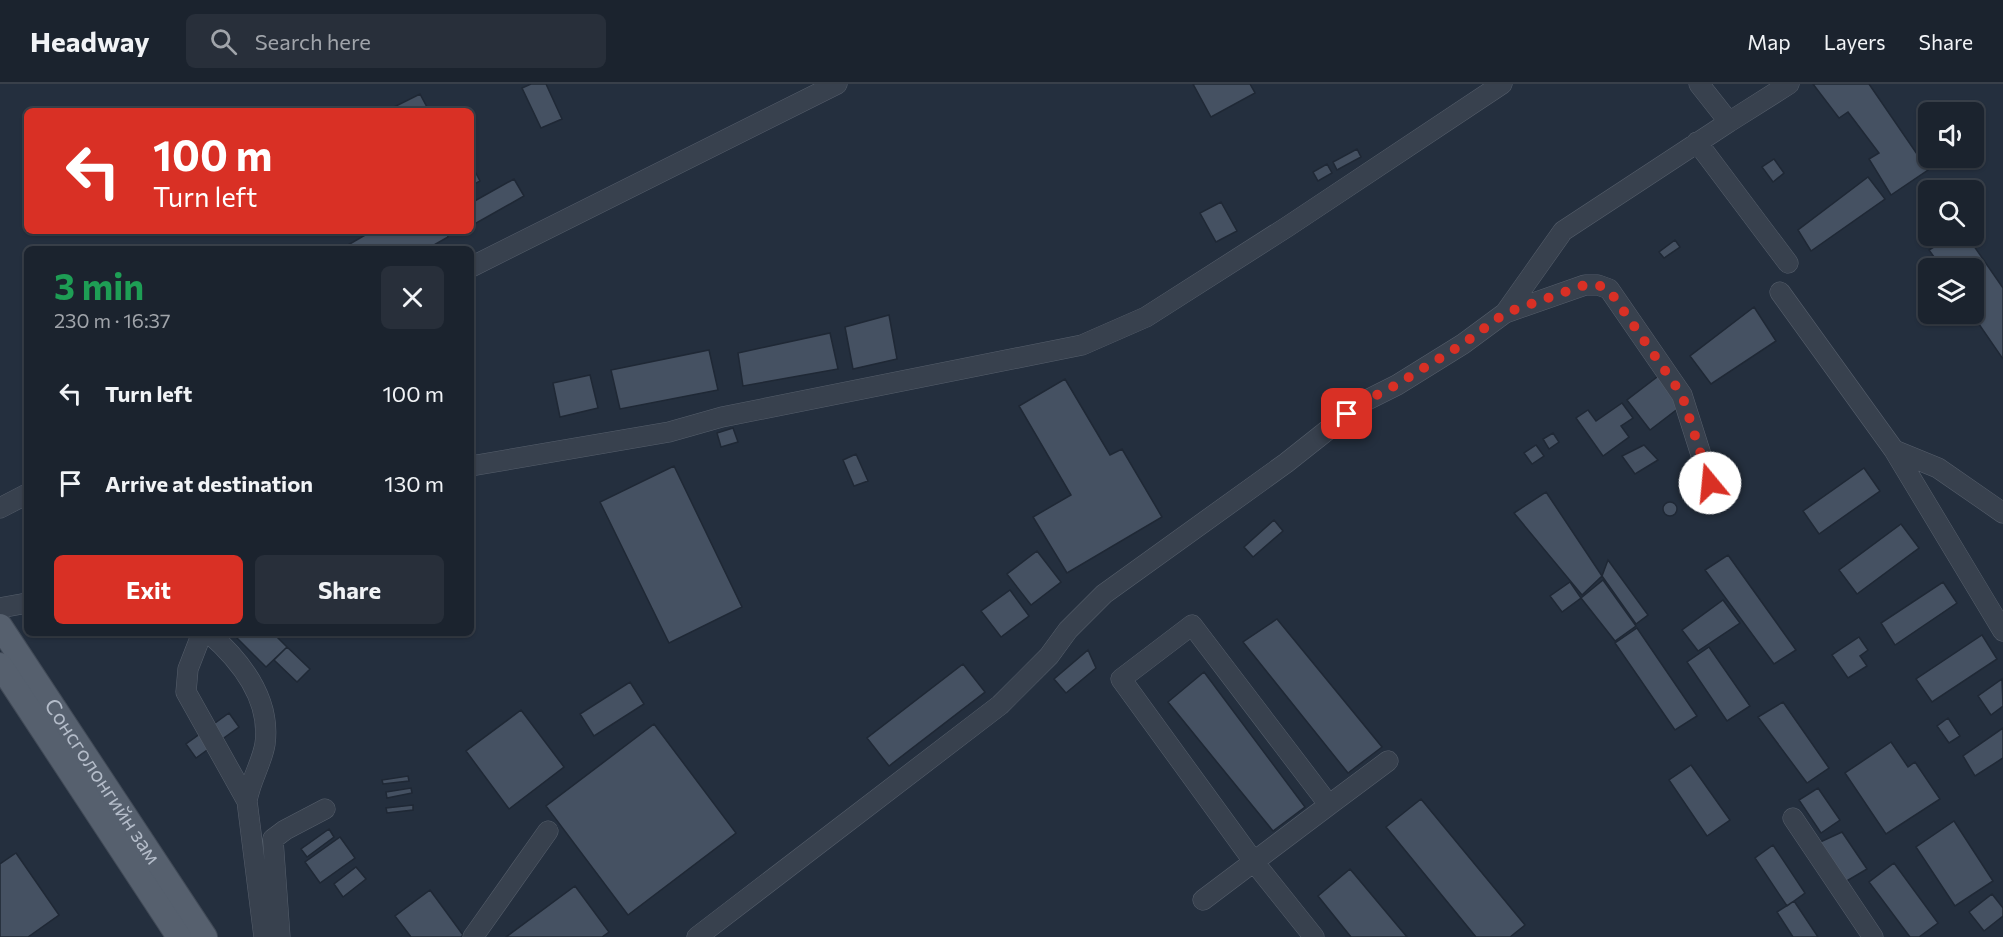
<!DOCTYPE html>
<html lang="en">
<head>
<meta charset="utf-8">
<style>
	:root { --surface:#1b232e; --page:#282f3a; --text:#f1f3f6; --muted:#a0a4aa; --line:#39404a; --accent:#d93025 }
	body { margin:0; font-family:Commissioner,sans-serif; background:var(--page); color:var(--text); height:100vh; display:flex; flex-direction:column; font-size:22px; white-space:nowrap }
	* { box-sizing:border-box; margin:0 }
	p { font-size:20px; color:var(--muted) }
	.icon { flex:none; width:33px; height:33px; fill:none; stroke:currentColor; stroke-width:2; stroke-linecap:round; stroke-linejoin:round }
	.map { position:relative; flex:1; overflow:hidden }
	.panel { position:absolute; left:24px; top:162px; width:450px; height:390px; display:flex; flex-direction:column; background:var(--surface); border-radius:9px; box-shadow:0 2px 4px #0004,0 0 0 2px var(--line) }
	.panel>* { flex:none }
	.banner { position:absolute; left:24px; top:24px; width:450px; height:126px; border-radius:9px; box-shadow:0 2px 4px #0004,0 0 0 2px var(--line); background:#d93025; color:#fff; overflow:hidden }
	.controls { position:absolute; left:1918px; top:18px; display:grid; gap:12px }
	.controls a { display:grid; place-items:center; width:66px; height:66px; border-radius:9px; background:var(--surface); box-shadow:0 2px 4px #0004,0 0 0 2px var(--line); font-size:30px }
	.pin { position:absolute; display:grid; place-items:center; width:51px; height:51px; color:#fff; margin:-26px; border-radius:12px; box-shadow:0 3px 9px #0006 }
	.me { position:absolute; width:66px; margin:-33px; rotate:343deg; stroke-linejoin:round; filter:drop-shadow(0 0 4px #0008) }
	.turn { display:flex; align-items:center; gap:21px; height:126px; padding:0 30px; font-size:27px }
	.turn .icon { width:78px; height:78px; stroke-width:2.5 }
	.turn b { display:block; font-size:42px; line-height:51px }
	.round { display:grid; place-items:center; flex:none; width:63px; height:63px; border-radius:9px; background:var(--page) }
	.head { display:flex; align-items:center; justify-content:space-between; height:102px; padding:0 30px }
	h1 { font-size:36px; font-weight:700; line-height:45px; color:#1e9e55 }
	.button { display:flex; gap:12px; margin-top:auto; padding:12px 30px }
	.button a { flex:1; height:69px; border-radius:9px; background:var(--accent); color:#fff; font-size:24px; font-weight:700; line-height:69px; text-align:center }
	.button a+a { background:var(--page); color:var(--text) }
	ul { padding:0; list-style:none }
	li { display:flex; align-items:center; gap:18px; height:90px; padding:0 30px }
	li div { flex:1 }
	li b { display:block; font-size:22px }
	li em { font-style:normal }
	header { display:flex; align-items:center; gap:36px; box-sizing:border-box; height:84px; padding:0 30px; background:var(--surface); border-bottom:2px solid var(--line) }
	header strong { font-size:28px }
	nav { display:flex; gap:33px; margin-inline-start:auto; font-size:21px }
	.search { width:420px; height:54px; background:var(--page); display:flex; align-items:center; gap:15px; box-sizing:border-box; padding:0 21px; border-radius:9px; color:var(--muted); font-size:22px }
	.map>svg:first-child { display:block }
	.building { fill:#455162; stroke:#1f2835; stroke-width:1.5 }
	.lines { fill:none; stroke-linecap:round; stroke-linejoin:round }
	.minor-casing { stroke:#565f6c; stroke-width:21 }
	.major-casing { stroke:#414a57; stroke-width:26 }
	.minor { stroke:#38414e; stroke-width:20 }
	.major { stroke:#56606e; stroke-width:24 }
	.route { stroke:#d93025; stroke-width:10; stroke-dasharray:0 18 }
	.labels { text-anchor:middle; stroke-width:6; stroke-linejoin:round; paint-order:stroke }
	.street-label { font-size:21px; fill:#b4bcc9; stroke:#1d2633 }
</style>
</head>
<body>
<header>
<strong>Headway</strong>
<div class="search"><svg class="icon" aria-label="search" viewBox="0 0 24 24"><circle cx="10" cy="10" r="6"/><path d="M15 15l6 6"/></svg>Search here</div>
<nav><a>Map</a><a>Layers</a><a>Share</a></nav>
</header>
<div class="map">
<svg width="2003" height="853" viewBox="0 0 2003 853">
	<rect width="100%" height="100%" fill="#242f3e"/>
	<path class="building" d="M531 0H546L562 35 541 44 522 4Z
		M1193 0H1250L1255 9 1211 33Z
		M1813 0H1869L1928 86 1891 111 1869 75 1879 69 1848 28 1839 34Z
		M420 10 429 27H388V26Z
		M1357 65 1361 73 1337 86 1333 78Z
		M1774 75 1784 89 1773 98 1762 83Z
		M471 80 480 97 471 102Z
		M1327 80 1332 89 1318 97 1313 88Z
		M1868 93 1885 115 1811 167 1798 146Z
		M514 95 524 112 471 142V119Z
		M1221 118 1237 147 1216 158 1200 129Z
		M372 147H445L448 153 427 165H341Z
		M1951 152H1967L2003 204V275L1972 230 1974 184H1942L1929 166Z
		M1675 156 1680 163 1664 174 1659 168Z
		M1754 223 1776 257 1711 300 1690 272Z
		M889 231 897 275 853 285 845 243Z
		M830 249 838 285 743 302 738 269Z
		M709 266 718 306 620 325 611 286Z
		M1661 290 1684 320 1650 346 1627 316Z
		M590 291 598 324 560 333 553 299Z
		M1065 295 1110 371 1122 365 1162 433 1067 489 1033 433 1071 411 1019 322Z
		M1622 319 1633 334 1621 342 1629 353 1603 372 1576 334 1588 326 1596 337Z
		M733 344 738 358 721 363 717 349Z
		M1553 349 1559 358 1549 365 1543 355Z
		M1536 361 1544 372 1532 380 1524 369Z
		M1644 361 1658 376 1635 390 1622 372Z
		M856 370 868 397 854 402 843 376Z
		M674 382 742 523 669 559 600 418Z
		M1864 384 1880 407 1819 450 1803 427Z
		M1546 408 1602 492 1582 511 1514 429Z
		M1663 425a7 7 0 1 1 14 0a7 7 0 1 1-14 0Z
		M1274 436 1283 447 1253 473 1244 463Z
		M1901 440 1919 464 1857 510 1839 486Z
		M1037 467 1061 498 1031 521 1007 490Z
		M1728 471 1796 566 1774 580 1705 486Z
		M1608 476 1648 531 1636 540 1602 492Z
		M1603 496 1636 542 1615 557 1581 514Z
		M1570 498 1581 514 1562 528 1550 512Z
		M1943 498 1957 519 1895 561 1881 539Z
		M1010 506 1029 532 1001 553 981 527Z
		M1723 516 1740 539 1698 567 1682 546Z
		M1277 535 1382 663 1348 689 1243 558Z
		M1637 544 1697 632 1675 646 1615 559Z
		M240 549H273L287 563 266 583 236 553Z
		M1982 551 1997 575 1932 618 1916 595Z
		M1859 553 1868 566 1860 572 1867 582 1848 594 1832 571Z
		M287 563 310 585 297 598 274 576Z
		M1709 563 1750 622 1727 637 1687 578Z
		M1088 566 1096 584 1066 609 1054 595Z
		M963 580 985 608 889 682 867 654Z
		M1204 588 1305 723 1273 747 1168 618Z
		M2002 595 2003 622 1991 631 1978 612Z
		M630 598 644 620 594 652 580 630Z
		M1783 618 1829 684 1807 699 1758 633Z
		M521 626 564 683 509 725 466 667Z
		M229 629 239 643 196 674 186 660Z
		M1948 634 1960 652 1949 659 1937 642Z
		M654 640 736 749 628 831 546 722Z
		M2003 644V674L1975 692 1963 672Z
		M1891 658 1908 683 1915 678 1940 715 1886 750 1845 689Z
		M1691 681 1730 736 1707 752 1669 696Z
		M408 692 409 697 383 700 382 696Z
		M411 704 412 709 387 714 386 708Z
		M1818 704 1840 736 1821 749 1799 716Z
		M1421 715 1525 841 1510 853H1476L1386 743Z
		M413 721V726L387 729 386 724Z
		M1954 737 1993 797 1955 822 1916 763Z
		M329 745 334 753 307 773 301 765Z
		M1842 748 1867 785 1845 798 1818 759Z
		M340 753 355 774 320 799 305 778Z
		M1773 761 1805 809 1787 822 1755 774Z
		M16 769 59 831 28 853H0V780Z
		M1894 779 1938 839 1919 853H1910L1869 798Z
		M356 783 366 795 343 813 334 800Z
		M1350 785 1407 853H1351L1318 812Z
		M575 802 609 848 602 853H506Z
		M430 806 463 851 461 853H411L395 832Z
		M1992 810 2003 824V832L1984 847 1969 828Z
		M1794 817 1818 853H1793L1777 828Z"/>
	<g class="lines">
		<defs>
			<path id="minor" d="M1729 38 1789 0
				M1697 58 1788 179
				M471 183 837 0
				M1780 208 1894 366 2003 547
				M1505 229 1585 201H1598L1609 205 1682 311 1710 399
				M1894 366 1938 384 2003 429
				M471 382 669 348 722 333 1082 261 1146 233 1287 143 1502 0
				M0 424 27 410
				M0 524 27 519
				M202 549 188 585 186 608 247 717
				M209 549C241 577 271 615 265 660 262 679 250 697 247 717L264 853
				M1329 721 1388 677
				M1793 734 1873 853
				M1203 816 1329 721 1192 541 1121 595 1254 778 1314 853
				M280 853 273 755 285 746 325 725
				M473 853 548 747
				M697 853 1000 621 1049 572 1068 546 1104 510 1286 379 1363 318 1397 301 1463 260 1505 229 1563 147 1729 38 1699 0"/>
			<g id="major">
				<path id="s1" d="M0 542 205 853"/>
				<path d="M0 581 179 853"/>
			</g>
		</defs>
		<use href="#minor" class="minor-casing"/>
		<use href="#major" class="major-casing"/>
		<use href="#minor" class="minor"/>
		<use href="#major" class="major"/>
	</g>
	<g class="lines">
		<path class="route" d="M1347 330 1363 318 1396 301 1463 260 1505 229 1585 201H1598L1609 206 1682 311 1710 399"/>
	</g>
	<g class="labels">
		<g class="street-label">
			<text dy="7" stroke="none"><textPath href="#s1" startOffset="186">Сонсголонгийн зам</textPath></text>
		</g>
	</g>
</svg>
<div class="controls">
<a><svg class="icon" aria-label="sound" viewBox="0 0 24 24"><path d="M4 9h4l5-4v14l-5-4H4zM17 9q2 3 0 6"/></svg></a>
<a><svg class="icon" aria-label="search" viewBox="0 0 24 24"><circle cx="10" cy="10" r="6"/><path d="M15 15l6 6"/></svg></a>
<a><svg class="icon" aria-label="layers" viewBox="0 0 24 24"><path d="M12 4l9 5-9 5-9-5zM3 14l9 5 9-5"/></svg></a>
</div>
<div class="pin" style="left:1347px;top:330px;background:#d93025"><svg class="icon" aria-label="arrive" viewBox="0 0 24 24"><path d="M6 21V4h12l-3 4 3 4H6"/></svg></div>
<svg class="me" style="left:1710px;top:399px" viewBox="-20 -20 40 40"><circle r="19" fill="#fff"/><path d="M0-13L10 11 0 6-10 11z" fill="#d93025"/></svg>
<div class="banner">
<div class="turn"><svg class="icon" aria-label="left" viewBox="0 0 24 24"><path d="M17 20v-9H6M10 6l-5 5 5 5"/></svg><div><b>100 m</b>Turn left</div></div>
</div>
<section class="panel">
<div class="head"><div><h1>3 min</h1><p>230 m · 16:37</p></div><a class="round"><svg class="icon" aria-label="close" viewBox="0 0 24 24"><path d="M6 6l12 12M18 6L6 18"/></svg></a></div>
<ul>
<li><svg class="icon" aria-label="left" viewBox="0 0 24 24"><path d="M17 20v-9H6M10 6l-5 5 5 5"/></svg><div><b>Turn left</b></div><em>100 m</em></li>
<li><svg class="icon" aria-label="arrive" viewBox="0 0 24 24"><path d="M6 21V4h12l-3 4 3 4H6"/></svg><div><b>Arrive at destination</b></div><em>130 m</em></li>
</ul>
<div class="button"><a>Exit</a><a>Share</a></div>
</section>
</div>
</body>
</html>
